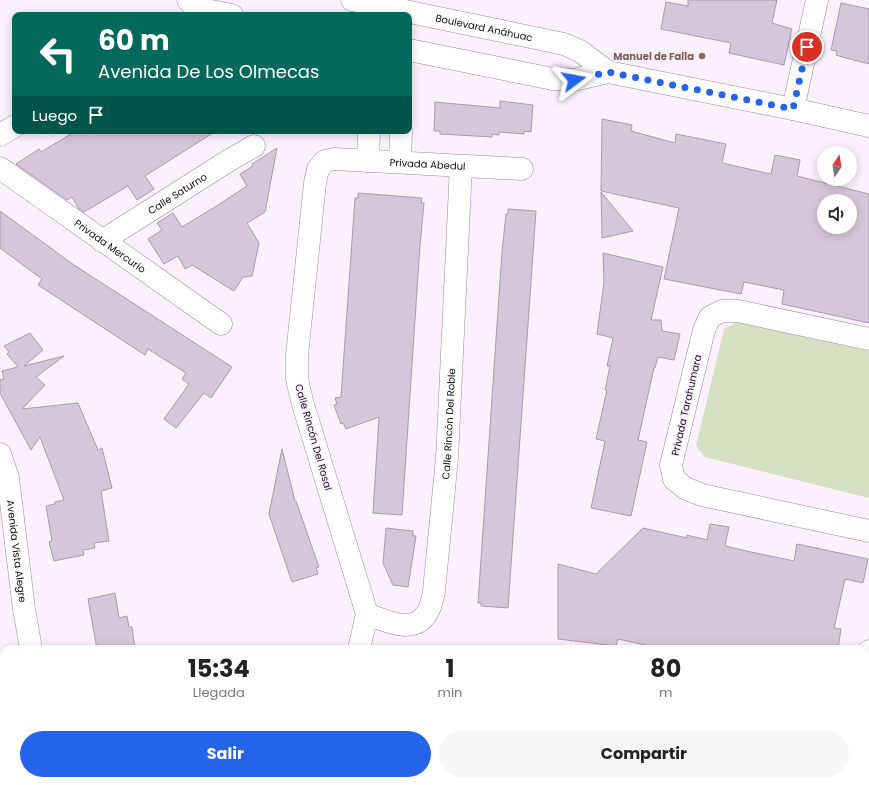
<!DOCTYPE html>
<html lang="es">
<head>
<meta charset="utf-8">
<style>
	:root { --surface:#fff; --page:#f6f6f6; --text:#222; --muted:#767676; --accent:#2563eb }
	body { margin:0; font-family:Poppins,sans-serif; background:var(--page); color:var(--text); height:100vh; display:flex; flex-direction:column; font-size:15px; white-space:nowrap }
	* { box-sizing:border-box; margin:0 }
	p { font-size:13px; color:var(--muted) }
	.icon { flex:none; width:22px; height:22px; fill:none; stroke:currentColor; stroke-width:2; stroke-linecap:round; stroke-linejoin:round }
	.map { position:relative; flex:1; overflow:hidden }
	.details { position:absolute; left:0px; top:645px; width:869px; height:140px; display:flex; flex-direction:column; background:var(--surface); border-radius:12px 12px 0 0; box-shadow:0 2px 10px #0003 }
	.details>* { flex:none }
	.banner { position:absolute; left:12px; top:12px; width:400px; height:122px; border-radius:8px; box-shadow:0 2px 10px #0003; background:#00695c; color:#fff; overflow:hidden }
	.needle { width:26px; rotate:12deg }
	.controls { position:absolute; left:817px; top:146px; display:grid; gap:8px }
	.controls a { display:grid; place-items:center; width:40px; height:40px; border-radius:50%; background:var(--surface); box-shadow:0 2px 10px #0003; font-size:20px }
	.pin { position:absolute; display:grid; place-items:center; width:34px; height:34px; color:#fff; margin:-17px; border:2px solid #fff; border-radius:50%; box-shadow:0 1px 4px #0007 }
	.me { position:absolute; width:44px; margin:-22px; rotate:77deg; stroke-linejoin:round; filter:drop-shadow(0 0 3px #0008) }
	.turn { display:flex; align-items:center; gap:14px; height:84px; padding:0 20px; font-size:18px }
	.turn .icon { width:52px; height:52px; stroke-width:2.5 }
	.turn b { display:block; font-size:28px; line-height:34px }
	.then { display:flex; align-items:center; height:38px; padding:0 20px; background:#0003; gap:8px; font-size:15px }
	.eta { display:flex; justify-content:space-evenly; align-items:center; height:68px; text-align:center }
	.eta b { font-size:24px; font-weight:700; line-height:28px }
	.button { display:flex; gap:8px; margin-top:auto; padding:8px 20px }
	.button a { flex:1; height:46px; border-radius:24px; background:var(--accent); color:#fff; font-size:16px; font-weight:700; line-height:46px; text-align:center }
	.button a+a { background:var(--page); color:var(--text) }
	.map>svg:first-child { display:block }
	.green { fill:#d5e0c0 }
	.building { fill:#d6c6da; stroke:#aa9aad; fill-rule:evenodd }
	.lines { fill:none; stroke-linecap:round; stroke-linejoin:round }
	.minor-casing { stroke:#998a9d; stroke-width:23 }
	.tertiary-casing { stroke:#998a9d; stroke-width:23 }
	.minor { stroke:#fff; stroke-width:22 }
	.tertiary { stroke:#fff; stroke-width:22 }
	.route { stroke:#2563eb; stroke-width:7; stroke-dasharray:0 12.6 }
	.education-dot { fill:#8d6e63; stroke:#faf1fd; stroke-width:1.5 }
	.labels { text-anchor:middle; stroke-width:3; stroke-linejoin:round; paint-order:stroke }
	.street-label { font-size:10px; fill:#120c13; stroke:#faf1fd }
	.education-label { font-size:10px; font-weight:bold; fill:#785e54; stroke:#faf1fd; text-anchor:end }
</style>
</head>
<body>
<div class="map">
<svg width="869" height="785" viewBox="0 0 869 785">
	<rect width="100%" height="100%" fill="#faf1fd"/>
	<path class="green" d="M738 322 869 351V498L705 457 696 446 724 329Z"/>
	<path class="building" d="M688 0H777L772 23 792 29 784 65 729 53 731 43 661 29 666 2 688 6Z
		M841 3 869 9V64L842 57 836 55 837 51 831 50Z
		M500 101 533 105 531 132 524 131V134L499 132V135L492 134V137L440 134V131H434L435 102 500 108Z
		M602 119 632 125 631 131 675 143 676 134 726 144 722 163 771 174 775 155 800 160 797 176 869 194V323L782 304 784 290 744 282 741 294 664 279 679 208 601 191ZM824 201H850V227H824Z
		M76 131H216L145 176 154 189 137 200 128 186 84 212 79 209 72 197 67 200 16 164 39 149 41 152Z
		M277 148 265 212 247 223 259 243 252 276 243 277 234 291 192 265 185 269 178 256 164 264 148 239 162 230 157 223 173 213 182 227 215 207 247 186 240 174 253 166 252 164Z
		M601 192 633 231 602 238Z
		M358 193 422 198 421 203H424L420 245 402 515 373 513 379 417 346 429 343 423 341 424 334 405 337 404 335 398 341 397 355 198H358Z
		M508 209 536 211 508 608 481 606V603H478L502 252 506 214H508Z
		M0 211 74 265 232 367 211 398 204 393 176 428 164 419 189 384 182 379 186 373 148 349 145 355 38 285 42 279 0 248Z
		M603 253 663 267 651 320H661L662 331 680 334 674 360 658 357 655 368H654L638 440 647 442 631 516 591 508 605 441 596 439 607 390H605L610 366H607L613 338 597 334 604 282Z
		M30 333 43 350 24 366 64 356 36 377 45 385 22 409 78 403 98 450 102 448 112 488 101 491 109 541 94 543 95 548 83 550 84 555 54 561 49 542 52 541 46 506 55 504V502L64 500 40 437 31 450 0 393V380L4 379 2 371 18 367 7 354 9 352 4 346Z
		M282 449 295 501H296L319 567 316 568 318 574 292 582 269 514Z
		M710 524 729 527 725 546 751 552 794 561 797 544 868 559 863 583 845 579 834 628 841 629 838 649H654V647L618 639 616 646 558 639V564L596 574 643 528 687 538V535L707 540Z
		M386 528 413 531V536H416L408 587 393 585 383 563Z
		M115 593 119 618 127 616 129 627H132L135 649H97L88 599Z"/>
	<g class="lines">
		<defs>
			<g id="minor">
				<path d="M793 109 817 0"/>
				<path d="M0 135 15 126"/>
				<path d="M368 161 369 131"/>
				<path d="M400 162 401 131"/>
				<path id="s1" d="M0 168 221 324"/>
				<path id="s2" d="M102 241 228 161 254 146"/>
				<path d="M869 339 738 311H722L710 317 704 330 671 465 674 479 685 488 702 495 869 531"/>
				<path id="s3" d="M0 454 8 478 24 609 31 649"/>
				<path id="s4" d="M367 614C388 622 418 637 430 607 432 602 433 596 434 591L447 458 461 166"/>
				<path id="s5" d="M359 649 367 614 302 401 297 379V355L315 183 318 169 325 161 334 159 522 169"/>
				<path d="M865 671 869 651"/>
				<path d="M865 725 869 726"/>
				<path d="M57 781 59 785"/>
				<path d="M356 781 360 785"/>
				<path d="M840 785 841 781"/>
			</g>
			<g id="tertiary">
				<path d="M188 0 195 8 232 15"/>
				<path id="s6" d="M352 0 564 44 580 51 608 72"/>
				<path d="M409 50 553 79 574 80 608 72 793 109 869 126"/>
			</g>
		</defs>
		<use href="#minor" class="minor-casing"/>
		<use href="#tertiary" class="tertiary-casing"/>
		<use href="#minor" class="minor"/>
		<use href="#tertiary" class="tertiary"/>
	</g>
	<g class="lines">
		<path class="route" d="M574 80 608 72 793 109 807 47"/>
	</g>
	<circle class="education-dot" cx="702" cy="56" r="4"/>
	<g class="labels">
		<g class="street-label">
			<text dy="4" stroke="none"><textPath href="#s6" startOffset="135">Boulevard Anáhuac</textPath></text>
			<text dy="4" stroke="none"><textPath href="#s5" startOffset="606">Privada Abedul</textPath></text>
			<text dy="4" stroke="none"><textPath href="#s2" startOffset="89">Calle Saturno</textPath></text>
			<text dy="4" stroke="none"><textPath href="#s1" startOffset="135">Privada Mercurio</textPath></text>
			<text transform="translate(686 405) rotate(-77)" y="4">Privada Tarahumara</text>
			<text dy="4" stroke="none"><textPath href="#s4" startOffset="257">Calle Rincón Del Roble</textPath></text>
			<text transform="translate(314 437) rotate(74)" y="4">Calle Rincón Del Rosal</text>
			<text dy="4" stroke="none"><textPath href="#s3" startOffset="99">Avenida Vista Alegre</textPath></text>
		</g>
		<g class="education-label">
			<text x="694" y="60">Manuel de Falla</text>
		</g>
	</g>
</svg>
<div class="controls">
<a><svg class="needle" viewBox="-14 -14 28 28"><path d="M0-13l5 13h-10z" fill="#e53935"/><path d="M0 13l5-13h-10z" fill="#767676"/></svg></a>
<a><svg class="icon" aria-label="sound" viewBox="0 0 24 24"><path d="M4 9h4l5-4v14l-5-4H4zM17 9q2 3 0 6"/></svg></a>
</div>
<div class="pin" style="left:807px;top:47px;background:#d93025"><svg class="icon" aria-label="arrive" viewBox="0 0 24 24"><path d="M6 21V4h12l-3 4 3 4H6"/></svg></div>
<svg class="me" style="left:574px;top:80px" viewBox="-20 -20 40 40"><path d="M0-17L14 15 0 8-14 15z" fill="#2563eb" stroke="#fff" stroke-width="4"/></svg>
<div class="banner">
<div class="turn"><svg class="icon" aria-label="left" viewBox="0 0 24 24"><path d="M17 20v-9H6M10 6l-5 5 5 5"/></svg><div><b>60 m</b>Avenida De Los Olmecas</div></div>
<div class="then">Luego<svg class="icon" aria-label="arrive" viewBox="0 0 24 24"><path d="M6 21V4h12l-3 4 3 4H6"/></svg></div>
</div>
<section class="details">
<div class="eta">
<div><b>15:34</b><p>Llegada</p></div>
<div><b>1</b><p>min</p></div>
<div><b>80</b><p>m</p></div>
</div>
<div class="button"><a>Salir</a><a>Compartir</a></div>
</section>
</div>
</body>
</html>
